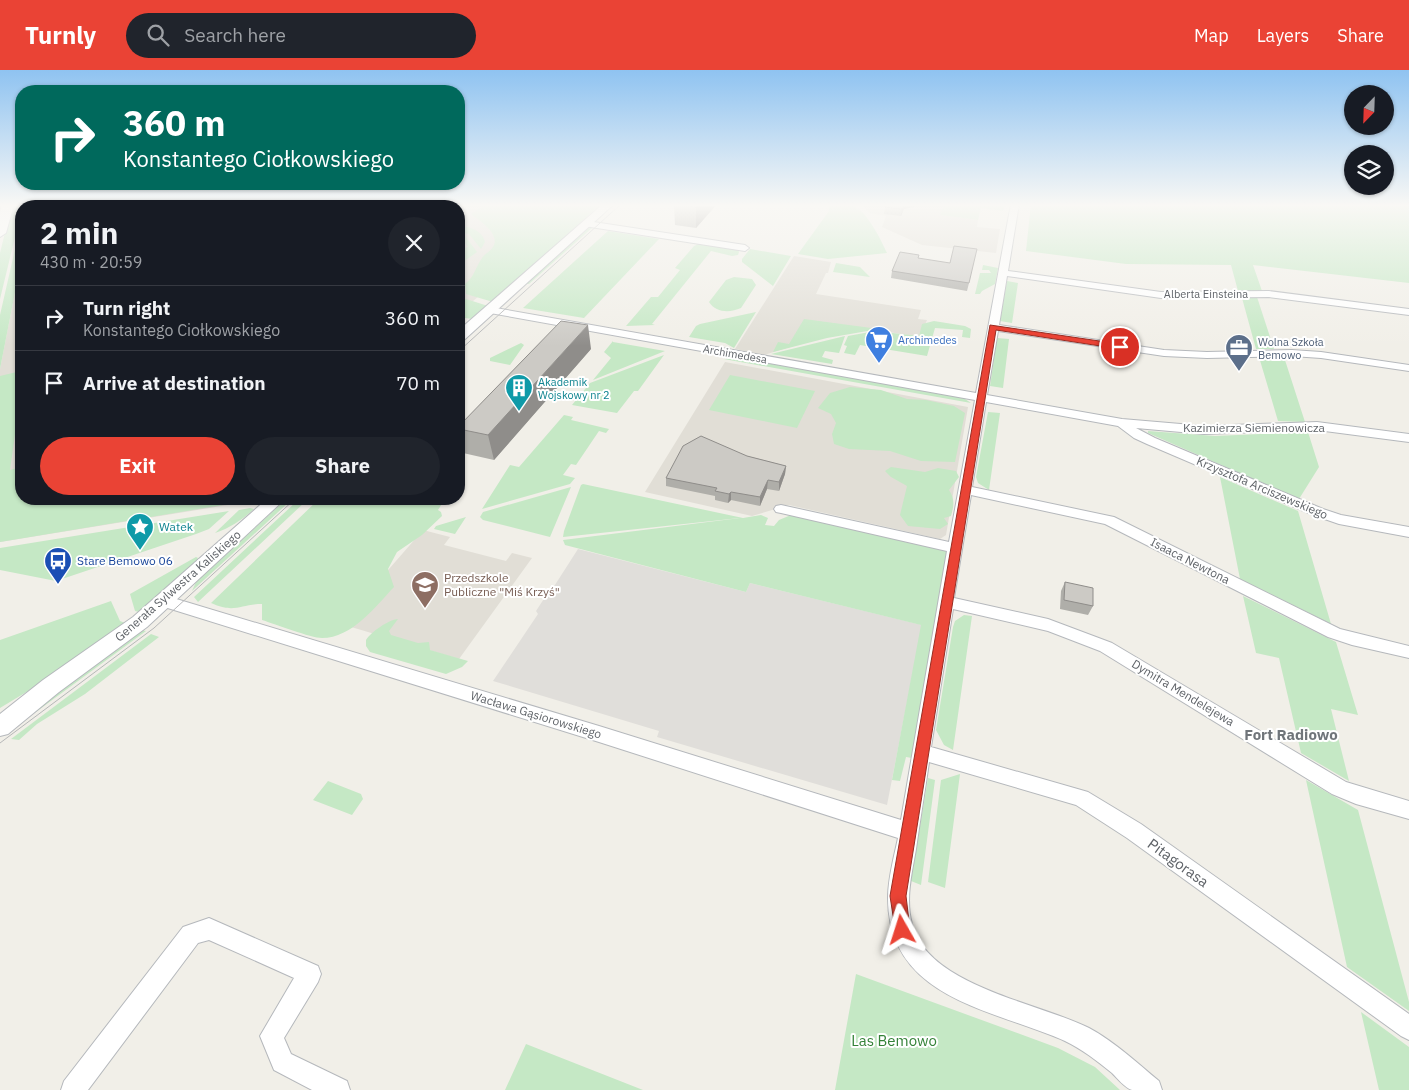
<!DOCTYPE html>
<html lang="en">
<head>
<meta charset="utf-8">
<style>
	:root { --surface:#171b24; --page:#20242c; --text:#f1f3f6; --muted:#9ea1a6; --line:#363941; --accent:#ea4335 }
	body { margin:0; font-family:"IBM Plex Sans",sans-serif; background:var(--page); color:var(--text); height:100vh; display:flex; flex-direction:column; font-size:19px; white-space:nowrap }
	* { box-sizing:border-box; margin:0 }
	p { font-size:16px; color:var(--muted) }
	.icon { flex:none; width:28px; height:28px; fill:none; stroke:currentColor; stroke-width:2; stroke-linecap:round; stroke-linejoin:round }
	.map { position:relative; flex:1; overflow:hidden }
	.drawer { position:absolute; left:15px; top:130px; width:450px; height:305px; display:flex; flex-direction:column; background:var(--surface); border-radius:20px; box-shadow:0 1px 4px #0004 }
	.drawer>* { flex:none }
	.top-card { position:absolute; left:15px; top:15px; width:450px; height:105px; border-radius:20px; box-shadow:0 1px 4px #0004; background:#00695c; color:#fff; overflow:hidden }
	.needle { width:32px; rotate:203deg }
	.tools { position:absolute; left:1344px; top:15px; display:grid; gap:10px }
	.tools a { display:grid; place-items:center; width:50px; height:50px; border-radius:50%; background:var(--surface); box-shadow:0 1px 4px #0004; font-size:25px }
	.pin { position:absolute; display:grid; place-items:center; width:42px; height:42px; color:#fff; margin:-21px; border:2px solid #fff; border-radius:50%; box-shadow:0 1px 5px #0007 }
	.me { position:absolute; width:55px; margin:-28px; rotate:354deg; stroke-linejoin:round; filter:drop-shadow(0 0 4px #0008) }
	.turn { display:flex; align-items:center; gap:18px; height:105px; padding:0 25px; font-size:22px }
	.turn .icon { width:65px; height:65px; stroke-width:2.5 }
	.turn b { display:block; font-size:35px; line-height:42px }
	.round { display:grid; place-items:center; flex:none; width:52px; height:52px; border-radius:26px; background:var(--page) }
	.overview { display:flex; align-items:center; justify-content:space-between; height:85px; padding:0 25px }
	h1 { font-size:30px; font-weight:700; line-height:38px }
	.primary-button { display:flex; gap:10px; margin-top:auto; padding:10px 25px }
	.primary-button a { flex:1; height:58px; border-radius:30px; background:var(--accent); color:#fff; font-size:20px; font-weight:700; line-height:58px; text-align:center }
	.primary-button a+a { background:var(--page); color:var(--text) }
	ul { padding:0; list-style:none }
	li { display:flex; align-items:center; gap:15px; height:65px; padding:0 25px; border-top:1px solid var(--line) }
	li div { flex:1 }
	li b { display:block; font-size:19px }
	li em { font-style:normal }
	header { display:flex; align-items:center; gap:30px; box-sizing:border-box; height:70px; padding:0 25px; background:var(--accent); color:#fff }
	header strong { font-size:24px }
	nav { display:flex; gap:28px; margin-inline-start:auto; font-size:18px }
	.search { width:350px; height:45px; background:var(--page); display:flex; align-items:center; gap:12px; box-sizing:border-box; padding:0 18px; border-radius:28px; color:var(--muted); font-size:19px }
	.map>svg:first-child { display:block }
	.industrial { fill:#e0deda }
	.education { fill:#e1ded6 }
	.green { fill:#c5e8c5 }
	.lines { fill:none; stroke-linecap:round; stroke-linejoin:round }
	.minor-casing { stroke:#b5b8bc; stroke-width:2 }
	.tertiary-casing { stroke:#b5b8bc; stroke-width:2 }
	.secondary-casing { stroke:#b6babf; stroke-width:2 }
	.minor { fill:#fff; fill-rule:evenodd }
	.tertiary { fill:#fff; fill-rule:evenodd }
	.secondary { fill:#fff; fill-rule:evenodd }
	.tram { stroke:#b6b7b8; stroke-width:1 }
	.wall { fill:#afaea9 }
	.shaded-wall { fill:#8f8d8a }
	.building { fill:#cccac5; stroke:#8f8d8a }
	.route { fill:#ea4335; stroke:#982c22 }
	.labels { text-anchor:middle; stroke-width:4; stroke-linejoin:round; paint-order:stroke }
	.far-street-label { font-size:11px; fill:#5f6368; stroke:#fff }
	.far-shop-label { font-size:11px; fill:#366cbe; stroke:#fff; text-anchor:start }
	.far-service-label { font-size:11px; fill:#4e5e75; stroke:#fff; text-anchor:start }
	.far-culture-label { font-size:11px; fill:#0d838f; stroke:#fff; text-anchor:start }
	.street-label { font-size:12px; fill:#5f6368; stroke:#fff }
	.culture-label { font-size:12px; fill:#0d838f; stroke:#fff; text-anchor:start }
	.transit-label { font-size:12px; fill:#164399; stroke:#fff; text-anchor:start }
	.education-label { font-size:12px; fill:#785e54; stroke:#fff; text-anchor:start }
	.quarter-label { font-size:15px; font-weight:bold; fill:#70757a; stroke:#fff }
	.near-street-label { font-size:15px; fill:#5f6368; stroke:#fff }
	.near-park-label { font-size:15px; fill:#348238; stroke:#fff }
</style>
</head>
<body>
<header>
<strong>Turnly</strong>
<div class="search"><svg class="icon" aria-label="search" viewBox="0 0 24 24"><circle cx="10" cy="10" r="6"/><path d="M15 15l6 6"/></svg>Search here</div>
<nav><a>Map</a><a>Layers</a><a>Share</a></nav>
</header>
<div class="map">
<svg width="1409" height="1020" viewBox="0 0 1409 1020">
	<rect width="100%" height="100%" fill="#f1efe8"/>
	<path class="industrial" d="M578 479 746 522 750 513 922 555 887 735 657 667 659 661 493 611 538 544 536 541 549 521 553 518Z"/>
	<path class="education" d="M32 134H587L459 243V136H32Z
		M860 134H945L941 145 978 150 977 157 1000 159 996 183 922 175 882 157 886 146 870 143Z
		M794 186 831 192 828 203H826L816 224 921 240 918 249 927 250 920 267 838 254 793 276 764 285 735 279Z
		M21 191V429H240L234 434 0 472V299Z
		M725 292 968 337 946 465 940 469 789 435 752 446 645 422Z
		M423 460 450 467 444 475 506 491 512 483 532 488 459 589 341 554Z"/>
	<path class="green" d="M12 134H23L0 229V183Z
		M486 134H601L493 232 466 224 465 214C475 206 475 198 482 188 484 184 490 182 493 177 501 164 480 151 471 144Z
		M829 134C835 134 843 132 849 134 866 138 880 168 887 183L828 189 798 184 829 141Z
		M944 134H1005L1003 141 981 138 978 150 940 145Z
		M1031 134H1409V213L1253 195 1262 221H1238L1231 195 1126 194 1026 181Z
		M21 153V206L18 207 0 299V245Z
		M466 157C474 158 483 163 485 172L481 179 469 164 459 162V158Z
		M593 157 529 214H526L586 159Z
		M608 161 659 169 584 248 523 238Z
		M459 165 465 166 477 182 459 195V179L468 177 461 168H459Z
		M701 173 738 179 739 182 738 185 732 186 711 181 652 254 655 255 626 256 651 227H658L680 200 675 198 694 176Z
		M750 179 791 186 773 216 742 192V189Z
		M836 193 860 197 870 207 833 202Z
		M983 195 998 198 995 214 982 221 980 224H975L980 203H991L989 200H982Z
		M734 207 752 209 756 215 741 238C730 243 716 243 709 232L726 210Z
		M1007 211 1018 213 1012 253 1000 251Z
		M1257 227 1274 279H1256L1242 228Z
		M463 228 488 236 472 249 459 247V233Z
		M756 242 734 278 725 273 689 267 696 256 700 254Z
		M804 249 879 259 827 268 773 282 778 272 789 274Z
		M934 251 965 256 971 259 970 268 962 267 963 260 935 258 927 286 860 275 855 285 844 283 847 276 844 275 848 266 875 261 919 266 922 254Z
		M845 266 839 283 825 281 822 287 833 290 832 294 771 284Z
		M997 268 1009 269 1003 318 990 316Z
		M613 271V272L665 281 593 310 611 288 604 282Z
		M521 273 524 275 510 295 490 291V288Z
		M664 285 638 321H634L617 343 572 335 590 313Z
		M1259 287H1284L1305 352 1278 351Z
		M737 288 962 327 971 333 724 289Z
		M21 301V322L10 400 21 397V429H259L0 472V306Z
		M730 305 815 321 797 358 709 340Z
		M850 317 881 320 907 329 926 330 954 336 965 343 955 392 921 391 890 381 849 379 834 374 832 364 836 353 831 344 818 338 830 323Z
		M988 342 1000 343 989 420 978 413 976 407Z
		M564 345 573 347 571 350 609 359 606 363 599 361 576 395 571 394 563 405 575 408 570 414 482 439 510 395 519 397Z
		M1148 361 1215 366 1308 362 1319 397 1299 429 1148 363Z
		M891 397 925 402 938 398 956 401 959 407 949 420C955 429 954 436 951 446L944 448 948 454 940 459 908 456 900 445 907 416 891 407 885 401Z
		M1220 407 1298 441 1331 554 1240 509Z
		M583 414 743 448 761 445 768 448 765 455 774 456 779 450 791 445 948 478 912 688 906 687 900 711 892 710 921 555 750 513 746 522 565 475 563 470 740 448 563 467 564 461 581 415Z
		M571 417 550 467 483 450 480 447 483 442Z
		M319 429H445L438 440 441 442 442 446 422 465 397 482 388 499 394 517C375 537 352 568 322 568 311 568 275 554 262 550V534C240 534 235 544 211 533Z
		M296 432H305L198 532 194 527Z
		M282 433H288L192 521 196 512Z
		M250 438 254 439C242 450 230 458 215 463L239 440Z
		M229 441 209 459 196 464 56 511 0 500V478Z
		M466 447 455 464 434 459 436 456Z
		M196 487 198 488 196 492 139 542 135 541 130 524Z
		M1243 526 1336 572 1358 645 1331 639 1349 711 1301 683 1279 588 1256 583Z
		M111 531 120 551 125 553 38 615 0 638V570Z
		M964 545 972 546 953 680 944 675 936 660 953 557 955 551Z
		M398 549 389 561 391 565 418 573 429 572 430 580 468 591 462 597 446 604 370 582 366 576V570C371 562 388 550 398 549Z
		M141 560 146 561 6 664 7 659Z
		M151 564 159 567 85 624 37 654 19 670 11 669Z
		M960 704 945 818 928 812 941 710Z
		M928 708 935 710 921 815 911 811Z
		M1306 710 1358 740 1409 932V941L1347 897Z
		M328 711 361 724 363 729 352 745 313 730Z
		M856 904 1058 978 1095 997 1120 1020H835Z
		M1361 942 1409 977V1020H1379Z
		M526 974 643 1020H505Z"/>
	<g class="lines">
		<defs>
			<path id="minor" d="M1011 134H1019L1008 201 1161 222 1269 221 1409 239V245L1269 227 1161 228 1007 206 999 255 1164 280 1207 282 1292 280 1321 282 1409 295V301L1321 288 1292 286 1207 288 1164 286 998 261 987 325 1122 349 1204 356 1317 352 1409 364V372L1317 360 1204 364 1136 358 1155 368 1323 439 1341 445 1409 457V467L1339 454 1313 445 1147 374 1134 368 1118 356 986 332 972 417 1114 447 1340 559 1409 576V588L1352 575 1328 567 1105 454 971 425 954 528 1048 549 1112 573 1346 712 1409 731V749L1356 734 1332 724 1100 581 1048 561 953 539 931 677 1088 722 1141 754 1409 944V970L1401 966 1127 768 1076 735 929 692C925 721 920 750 916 779 912 803 905 829 912 854 927 916 1040 933 1089 958 1115 972 1137 993 1159 1011L1162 1020C1154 1020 1140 1020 1132 1020 1125 1018 1117 1008 1112 1003 1097 991 1082 979 1065 971 993 939 888 929 888 828 888 808 894 787 898 768L599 672 158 535 155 531 158 527 163 525 599 656 901 750 947 481 781 443 776 442 774 439 776 436 781 435 949 472 975 330 490 243 485 240 490 237 976 323Z
				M587 151 745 175 749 178 745 181 584 156 583 154Z
				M209 848 318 896 321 904 318 912 284 968 291 984 347 1011 350 1020H312L274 1000 260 966 294 908 209 870 198 873 88 1020H61L64 1011 183 857Z"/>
			<path id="tertiary" d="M603 134H614L464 270 459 271V260Z
				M267 429H285L147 557 59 622 8 664 0 666V644L43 610 133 547Z"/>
			<path id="secondary" d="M2 134H14L6 163 0 167V142Z"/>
		</defs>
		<use href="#minor" class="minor-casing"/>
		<use href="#tertiary" class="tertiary-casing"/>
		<use href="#secondary" class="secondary-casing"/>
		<use href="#minor" class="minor"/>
		<use href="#tertiary" class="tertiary"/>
		<use href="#secondary" class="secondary"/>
		<path class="tram" d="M459 281 621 134
			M0 673 154 558 295 429"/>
	</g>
	<path class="wall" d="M674 134H717L696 158 675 155Z
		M885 137H914L904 139 901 146 884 144Z
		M919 185 918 188 969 213 967 221 891 208 892 201Z
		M591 279 494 390 463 383 459 367V356Z
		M747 386 786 396 785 404 779 421 767 419 760 436 731 430 728 433 715 430V426L666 416V408Z
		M1065 512 1093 536 1088 545 1060 539 1061 521Z"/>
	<path class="shaded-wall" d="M127 134H132L133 136H128Z
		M699 134H717L696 158V137Z
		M905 134H914V137L904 139 901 146 902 139Z
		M588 255 591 279 494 390 488 365Z
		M786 396 785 404 779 421V412Z
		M768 410 767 419 760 436V427Z
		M731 422V430L728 433 729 424Z"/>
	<path class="building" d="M49 134H127L128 136H49Z
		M674 134H699L696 137Z
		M886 134H905L902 139 885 137Z
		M954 176 977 179 969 213 892 201 900 182 919 185 918 188 950 193Z
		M561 251 588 255 488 365 459 359V356Z
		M701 366 747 386 786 396 779 412 768 410 760 427 731 422 729 424 715 421 717 418 666 408 683 376Z
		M1065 512 1093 518V536L1064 530Z"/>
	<linearGradient id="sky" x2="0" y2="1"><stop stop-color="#8fc3f1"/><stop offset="0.49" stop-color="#f9f8f5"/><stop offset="1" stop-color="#f9f8f5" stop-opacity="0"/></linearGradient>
	<rect width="1409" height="276" fill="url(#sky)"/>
	<path class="route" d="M990 255 1120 274 1124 277 1120 279 996 260 906 826 910 860 907 865 902 868 896 865 890 826Z"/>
	<defs>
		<symbol id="supermarket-pin" viewBox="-11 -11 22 30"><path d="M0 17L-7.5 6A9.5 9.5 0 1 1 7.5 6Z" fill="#3f7fe0" stroke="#fff"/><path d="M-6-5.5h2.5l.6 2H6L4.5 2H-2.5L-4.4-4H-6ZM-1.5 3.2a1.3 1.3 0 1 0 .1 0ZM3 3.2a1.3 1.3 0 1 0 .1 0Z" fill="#fff"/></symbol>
		<symbol id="office-pin" viewBox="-11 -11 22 30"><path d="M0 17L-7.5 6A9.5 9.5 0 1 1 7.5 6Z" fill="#5c6f8a" stroke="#fff"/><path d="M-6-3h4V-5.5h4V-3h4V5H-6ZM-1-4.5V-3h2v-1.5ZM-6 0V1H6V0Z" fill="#fff"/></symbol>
		<symbol id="building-pin" viewBox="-11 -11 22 30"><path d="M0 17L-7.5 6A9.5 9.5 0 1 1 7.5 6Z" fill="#0f9aa8" stroke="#fff"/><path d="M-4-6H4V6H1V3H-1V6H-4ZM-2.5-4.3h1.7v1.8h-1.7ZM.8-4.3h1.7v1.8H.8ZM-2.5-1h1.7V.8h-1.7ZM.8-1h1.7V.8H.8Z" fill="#fff"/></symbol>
		<symbol id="sight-pin" viewBox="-11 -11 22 30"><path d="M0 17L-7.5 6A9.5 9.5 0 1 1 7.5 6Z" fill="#0f9aa8" stroke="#fff"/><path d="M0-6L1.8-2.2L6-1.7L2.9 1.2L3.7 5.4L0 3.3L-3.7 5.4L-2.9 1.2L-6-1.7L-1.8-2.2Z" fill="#fff"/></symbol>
		<symbol id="bus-pin" viewBox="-11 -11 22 30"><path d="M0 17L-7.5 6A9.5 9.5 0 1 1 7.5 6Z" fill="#1a4fb4" stroke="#fff"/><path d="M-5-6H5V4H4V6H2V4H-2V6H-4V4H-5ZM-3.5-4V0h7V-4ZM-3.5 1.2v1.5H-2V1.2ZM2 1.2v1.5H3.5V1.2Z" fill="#fff"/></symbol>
		<symbol id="school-pin" viewBox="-11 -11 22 30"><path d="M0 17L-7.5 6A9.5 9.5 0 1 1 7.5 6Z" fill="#8d6e63" stroke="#fff"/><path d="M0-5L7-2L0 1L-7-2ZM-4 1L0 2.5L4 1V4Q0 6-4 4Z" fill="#fff"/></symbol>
	</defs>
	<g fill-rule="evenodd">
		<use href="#supermarket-pin" x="863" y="254" width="32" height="43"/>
		<use href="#office-pin" x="1223" y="262" width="32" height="43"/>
		<use href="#building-pin" x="503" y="302" width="32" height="43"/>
		<use href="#sight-pin" x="124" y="441" width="32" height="43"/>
		<use href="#bus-pin" x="42" y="475" width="32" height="43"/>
		<use href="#school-pin" x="409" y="499" width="32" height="43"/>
	</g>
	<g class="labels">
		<g class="far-street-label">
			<text x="1206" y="228">Alberta Einsteina</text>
			<text transform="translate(735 284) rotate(10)" y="4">Archimedesa</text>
		</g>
		<g class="far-shop-label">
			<text x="898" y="274">Archimedes</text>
		</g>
		<g class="far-service-label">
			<text x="1258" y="276">Wolna Szkoła<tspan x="1258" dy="13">Bemowo</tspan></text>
		</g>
		<g class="far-culture-label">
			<text x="538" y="316">Akademik<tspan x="538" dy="13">Wojskowy nr 2</tspan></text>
		</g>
		<g class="street-label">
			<text x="1254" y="362">Kazimierza Siemienowicza</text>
			<text transform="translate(1262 418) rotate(23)" y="4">Krzysztofa Arciszewskiego</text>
			<text transform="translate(1190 491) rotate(27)" y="4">Isaaca Newtona</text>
			<text transform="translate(178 516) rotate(-41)" y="4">Generała Sylwestra Kaliskiego</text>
			<text transform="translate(1183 623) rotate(31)" y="4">Dymitra Mendelejewa</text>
			<text transform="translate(536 645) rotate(17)" y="4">Wacława Gąsiorowskiego</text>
		</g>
		<g class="culture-label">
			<text x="159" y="461">Watek</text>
		</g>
		<g class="transit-label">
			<text x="77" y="495">Stare Bemowo 06</text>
		</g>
		<g class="education-label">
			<text x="444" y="512">Przedszkole<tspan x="444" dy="14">Publiczne "Miś Krzyś"</tspan></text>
		</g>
		<g class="quarter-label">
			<text x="1291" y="670">Fort Radiowo</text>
		</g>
		<g class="near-street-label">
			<text transform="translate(1178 793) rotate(36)" y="5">Pitagorasa</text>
		</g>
		<g class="near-park-label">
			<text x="894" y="976">Las Bemowo</text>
		</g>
	</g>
</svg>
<div class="tools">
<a><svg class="needle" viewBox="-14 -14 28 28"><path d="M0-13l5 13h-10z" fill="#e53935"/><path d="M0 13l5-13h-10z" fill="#9ea1a6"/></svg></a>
<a><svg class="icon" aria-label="layers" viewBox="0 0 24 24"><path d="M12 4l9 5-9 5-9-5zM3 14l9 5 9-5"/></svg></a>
</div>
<div class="pin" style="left:1120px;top:277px;background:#d93025"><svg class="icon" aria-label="arrive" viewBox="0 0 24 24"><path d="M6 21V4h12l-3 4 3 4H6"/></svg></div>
<svg class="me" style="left:902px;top:860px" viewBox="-20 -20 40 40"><path d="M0-17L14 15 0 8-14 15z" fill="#ea4335" stroke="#fff" stroke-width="4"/></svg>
<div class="top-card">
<div class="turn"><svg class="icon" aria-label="right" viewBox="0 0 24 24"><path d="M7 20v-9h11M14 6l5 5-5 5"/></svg><div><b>360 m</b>Konstantego Ciołkowskiego</div></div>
</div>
<section class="drawer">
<div class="overview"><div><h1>2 min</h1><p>430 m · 20:59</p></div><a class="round"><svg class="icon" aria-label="close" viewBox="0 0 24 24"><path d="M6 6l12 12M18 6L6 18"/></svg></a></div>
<ul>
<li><svg class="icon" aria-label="right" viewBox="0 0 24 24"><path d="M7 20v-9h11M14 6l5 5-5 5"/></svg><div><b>Turn right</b><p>Konstantego Ciołkowskiego</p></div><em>360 m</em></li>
<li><svg class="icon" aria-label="arrive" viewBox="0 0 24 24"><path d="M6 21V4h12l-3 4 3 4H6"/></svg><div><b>Arrive at destination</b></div><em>70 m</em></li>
</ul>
<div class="primary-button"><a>Exit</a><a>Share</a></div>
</section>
</div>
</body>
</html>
